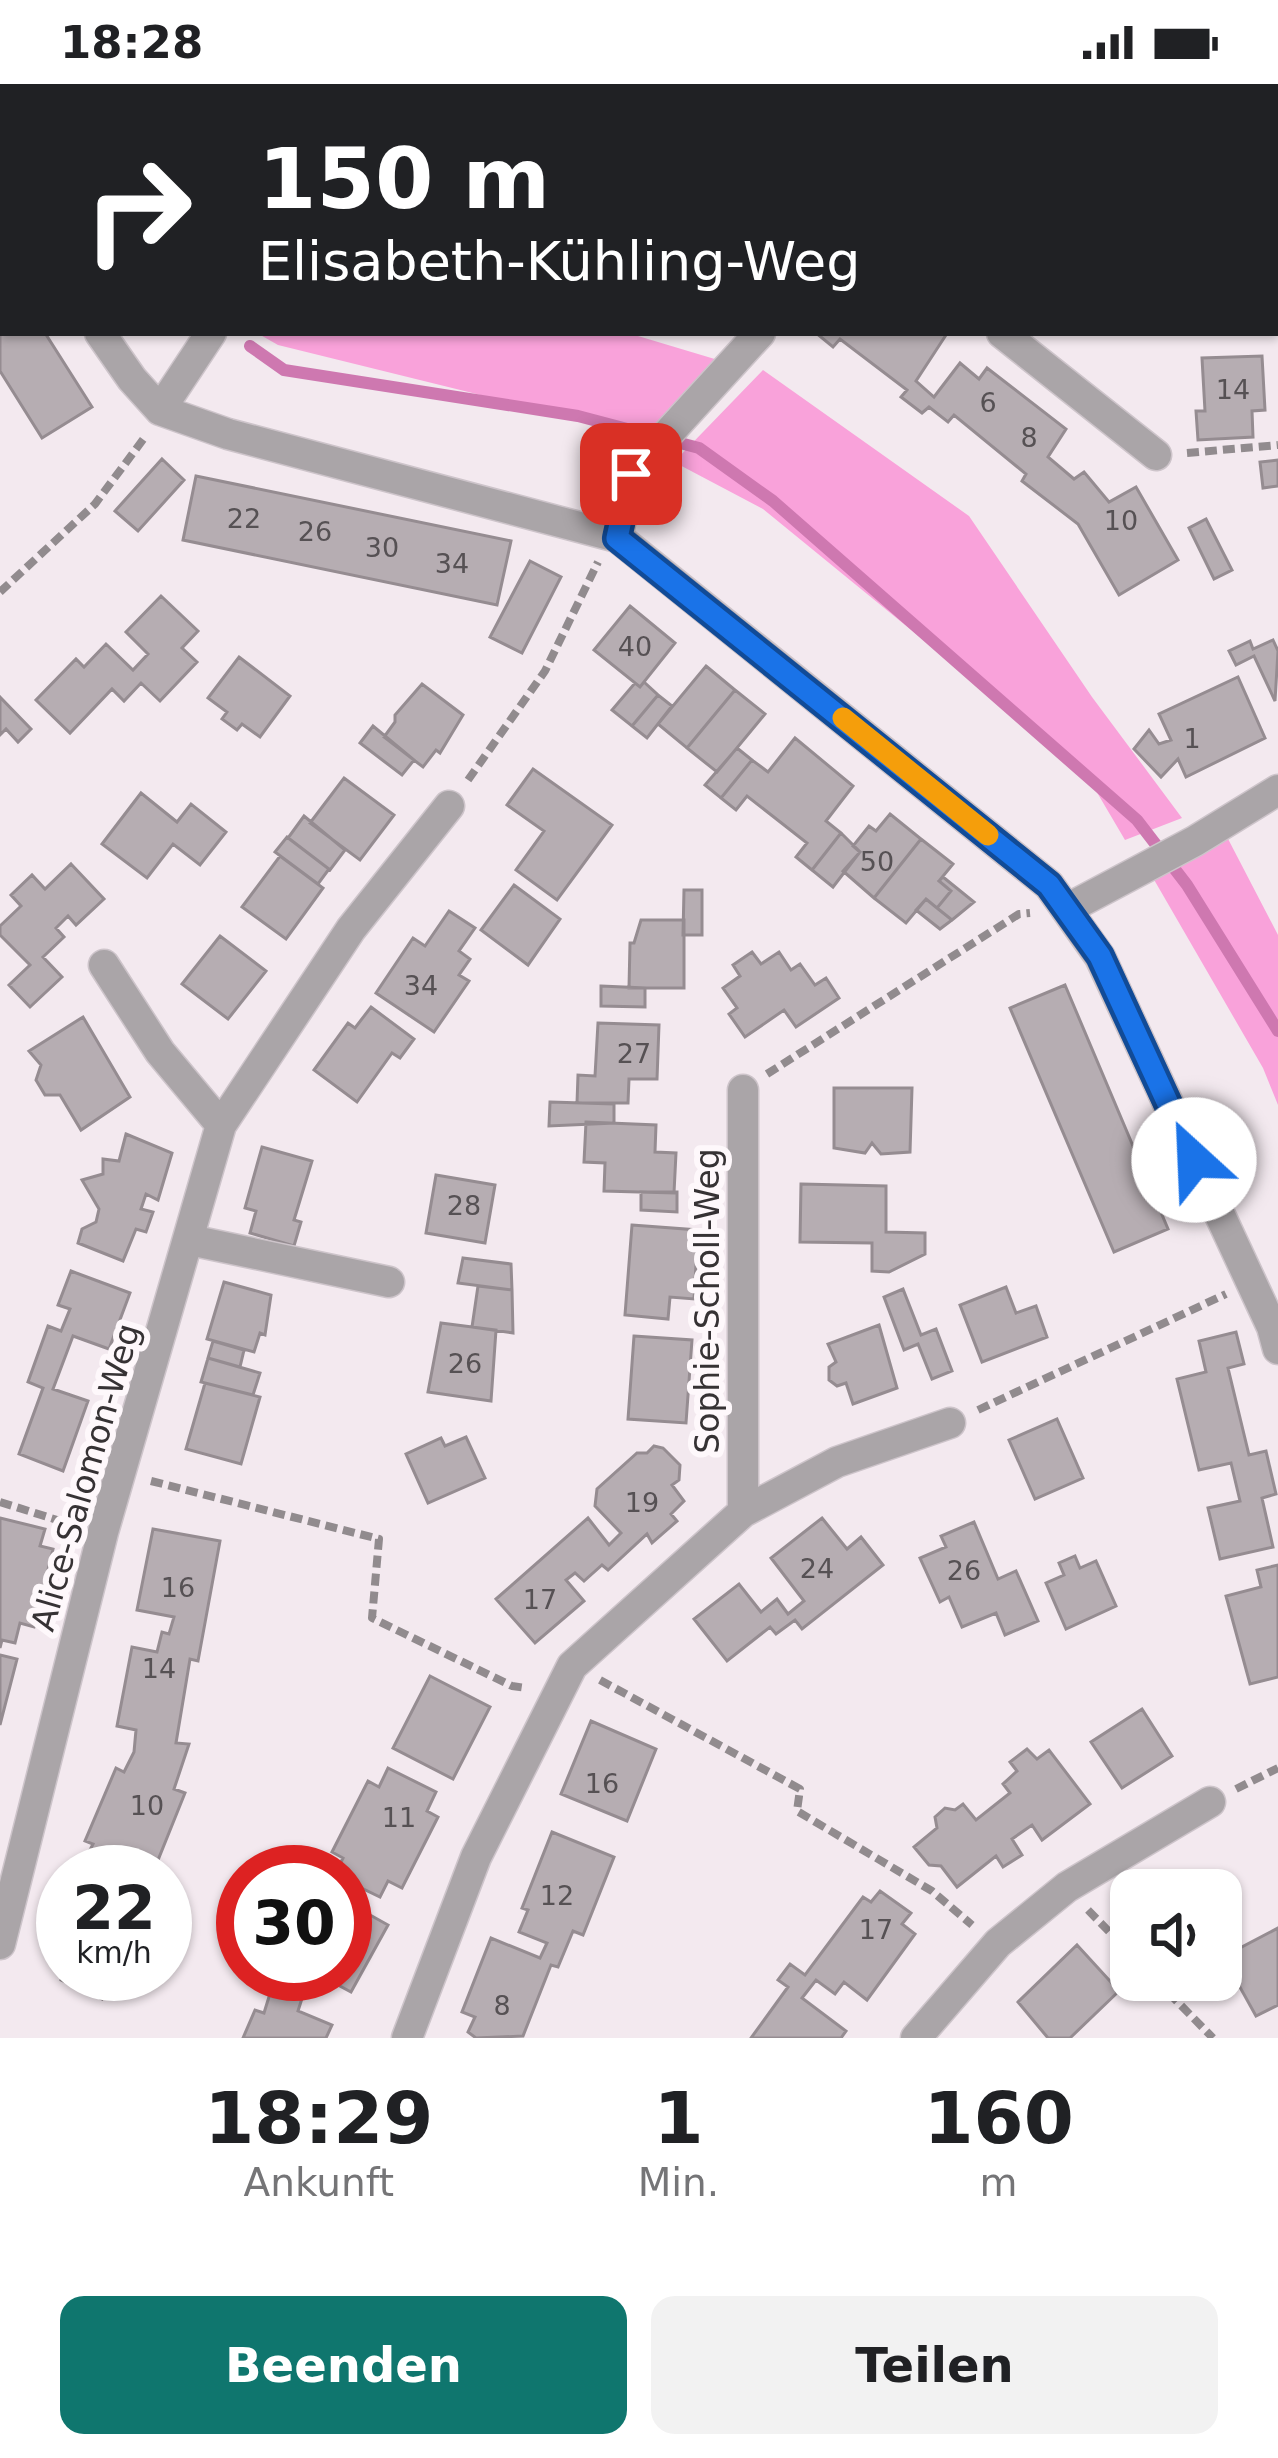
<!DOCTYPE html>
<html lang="de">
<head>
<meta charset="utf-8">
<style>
	:root { --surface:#fff; --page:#f2f2f2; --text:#202124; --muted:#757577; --accent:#0f766e }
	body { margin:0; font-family:"DejaVu Sans",sans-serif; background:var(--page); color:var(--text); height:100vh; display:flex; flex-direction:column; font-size:45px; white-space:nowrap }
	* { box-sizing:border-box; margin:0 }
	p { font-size:39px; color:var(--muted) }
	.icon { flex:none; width:66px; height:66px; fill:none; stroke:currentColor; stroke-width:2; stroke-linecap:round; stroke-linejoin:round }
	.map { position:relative; height:1954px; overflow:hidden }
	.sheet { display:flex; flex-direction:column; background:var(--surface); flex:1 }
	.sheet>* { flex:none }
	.banner { position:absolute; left:0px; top:0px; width:1278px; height:252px; box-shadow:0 3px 9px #0004; background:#202124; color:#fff; overflow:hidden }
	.buttons { position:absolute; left:1110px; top:1785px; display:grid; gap:24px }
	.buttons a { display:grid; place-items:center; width:132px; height:132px; border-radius:24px; background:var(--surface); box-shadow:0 3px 9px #0004; font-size:60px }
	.speed { position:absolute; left:36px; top:1761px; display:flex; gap:24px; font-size:60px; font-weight:700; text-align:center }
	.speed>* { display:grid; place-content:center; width:156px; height:156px; border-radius:50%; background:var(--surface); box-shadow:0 3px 9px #0004; line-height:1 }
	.speed small { font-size:30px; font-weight:400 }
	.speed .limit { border:18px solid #d22; background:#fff; color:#111 }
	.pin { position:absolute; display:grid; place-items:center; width:102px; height:102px; color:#fff; margin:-51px; border-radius:24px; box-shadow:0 6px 18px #0006 }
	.me { position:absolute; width:132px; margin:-66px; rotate:335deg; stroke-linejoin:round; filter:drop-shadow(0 0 9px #0008) }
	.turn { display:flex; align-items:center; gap:42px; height:252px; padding:0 60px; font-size:54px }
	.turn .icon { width:156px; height:156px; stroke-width:2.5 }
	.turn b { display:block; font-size:84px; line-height:102px }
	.eta { display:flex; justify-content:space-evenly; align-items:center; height:204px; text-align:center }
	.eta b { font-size:72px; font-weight:700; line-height:84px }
	.primary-button { display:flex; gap:24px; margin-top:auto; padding:24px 60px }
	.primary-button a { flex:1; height:138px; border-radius:24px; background:var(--accent); color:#fff; font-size:48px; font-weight:700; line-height:138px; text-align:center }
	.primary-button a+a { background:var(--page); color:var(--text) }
	.status { display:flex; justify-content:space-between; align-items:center; height:84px; padding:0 60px; background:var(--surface); direction:ltr }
	.status svg { height:33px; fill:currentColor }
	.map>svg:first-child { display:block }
	.green { fill:#f9a2da }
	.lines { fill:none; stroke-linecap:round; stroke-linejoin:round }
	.stream { stroke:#ce78b0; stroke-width:12 }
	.building { fill:#b6adb2; stroke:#958c91; stroke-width:3 }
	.minor-casing { stroke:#cdc4ca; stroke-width:33 }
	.path { stroke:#918b8e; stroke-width:8; stroke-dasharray:12 6; stroke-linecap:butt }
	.minor { stroke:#aaa5a8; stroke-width:30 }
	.route-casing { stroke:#114b97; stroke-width:30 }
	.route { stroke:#1a73e8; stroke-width:21 }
	.slow { stroke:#f59e0b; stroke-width:21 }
	.labels { text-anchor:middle; stroke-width:12; stroke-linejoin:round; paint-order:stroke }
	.number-label { font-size:27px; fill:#565154 }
	.street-label { font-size:33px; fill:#363234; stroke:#fef8fb }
</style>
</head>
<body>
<div class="status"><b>18:28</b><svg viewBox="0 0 49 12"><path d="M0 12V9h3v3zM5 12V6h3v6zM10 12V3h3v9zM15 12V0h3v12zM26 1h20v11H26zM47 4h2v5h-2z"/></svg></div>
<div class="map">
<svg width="1278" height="1954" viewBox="0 0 1278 1954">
	<rect width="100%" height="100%" fill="#f3e9ef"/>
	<path class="green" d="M257 249H628L718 276 646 352 278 261Z
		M763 286 969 432 1092 613 1182 734 1125 756 1085 688 763 425 674 378Z
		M1226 751 1278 851V1021L1263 984 1149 787Z"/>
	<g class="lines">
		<path class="stream" d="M32 0 34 3
			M250 262 284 286 578 332 699 364 773 417 1137 736 1187 801 1278 947"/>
	</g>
	<path class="building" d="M0 177 3 249H45L92 323 42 354 0 287Z
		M816 249H943L946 251 916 297 934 313 960 279 979 295 987 284 1066 345 1048 373 1074 395 1084 388 1109 418 1136 403 1178 476 1119 511 1078 440 1022 397 1026 390 954 331 948 338 929 323 922 329 901 313 907 306 840 255 833 263Z
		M1262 272 1265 326 1252 327 1253 353 1198 356 1196 327H1205L1202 274Z
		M162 375 184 396 138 447 115 427Z
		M1278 376V402L1263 404 1260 378Z
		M196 392 511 457 497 521 183 456Z
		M1206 435 1232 486 1214 495 1189 444Z
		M530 477 561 493 522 569 490 553Z
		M161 512 198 547 182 564 197 578 160 617 141 599 124 617 112 605 70 649 36 616 76 575 84 583 106 560 133 586 148 570 126 548Z
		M630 522 675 559 640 603 594 566Z
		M1273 556 1278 567 1275 617 1254 572 1236 581 1229 567 1250 557 1253 565Z
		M239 573 290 612 260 653 242 640 237 646 222 635 227 628 208 614Z
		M706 582 735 606 687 664 658 640Z
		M1238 593 1265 654 1186 693 1178 675 1161 693 1134 665 1149 646 1159 660 1171 656 1159 630Z
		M644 598 658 611 632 642 612 626 635 599 640 603Z
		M422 600 463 631 440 669 436 666 423 683 384 653 395 638V631Z
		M735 606 765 630 717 688 687 664Z
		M658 611 672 622 647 654 632 642Z
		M0 613 31 645 18 658 6 645 0 651Z
		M373 642 414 676 402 691 360 659Z
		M795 654 853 702 826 737 841 749 812 786 796 773 807 759 747 712 736 726 721 714 752 676 768 688Z
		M737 664 752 676 721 714 705 701Z
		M533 685 612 741 557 816 516 786 544 747 507 721Z
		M344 694 394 731 360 776 310 739Z
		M141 709 177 738 191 720 226 748 200 781 173 760 147 794 102 760Z
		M890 730 921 755 874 814 843 787 860 768 853 762 869 742 876 747Z
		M304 732 345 766 330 786 288 754Z
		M841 749 860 768 833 803 812 786Z
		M287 753 329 785 318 800 275 768Z
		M921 755 953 780 939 797 951 807 937 824 926 815 906 839 874 814Z
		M280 772 323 804 286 855 242 823Z
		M71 780 104 815 76 841 68 832 56 844 64 853 43 873 62 893 30 923 9 901 30 881 0 851V842L21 822 11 811 32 791 45 805Z
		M943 793 974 818 952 836 937 824 951 807 939 797Z
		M514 801 560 835 528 881 481 846Z
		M684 806H702V851H683Z
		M926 815 937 824 952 836 940 845 916 826Z
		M449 827 475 844 459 867 470 875 459 891 469 897 434 948 376 909 413 854 425 862Z
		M641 836H684V904H629L630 859H634Z
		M220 852 266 887 228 935 182 900Z
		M752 868 761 880 779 868 791 886 800 880 815 901 826 894 839 914 796 943 784 926 745 953 729 930 737 924 723 904 740 892 733 881Z
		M1065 901 1168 1145 1114 1168 1010 924Z
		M601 902 645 904V923L601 922Z
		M371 923 414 955 400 974 392 969 357 1018 314 986 348 939 355 944Z
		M83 933 130 1013 81 1046 60 1011H45L36 996 41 981 29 967Z
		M598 939 659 941 657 995H629L628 1019H577L578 991 595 992Z
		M834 1004H912L910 1068 881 1070 872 1059 865 1069 834 1064Z
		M550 1018 614 1020V1039L549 1042Z
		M586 1038 656 1041 655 1068 676 1069 674 1109 604 1107 605 1079 584 1078Z
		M126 1050 172 1069 158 1116 146 1110 141 1125 153 1128 146 1148 136 1145 123 1177 78 1159 82 1145 96 1138 99 1125 82 1096 103 1090V1075L119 1077Z
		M262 1063 312 1077 294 1136 301 1138 294 1162 250 1149 256 1127 245 1124Z
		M436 1091 495 1101 485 1159 426 1149Z
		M801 1100 886 1102V1148L925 1149V1170L889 1188 872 1187V1159L800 1158Z
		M641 1108H677V1128L641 1126Z
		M632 1141 698 1146 694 1215 670 1213 668 1235 625 1231Z
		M463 1174 511 1180 512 1206 458 1199Z
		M71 1187 130 1209 109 1265 73 1252 53 1305 88 1317 63 1387 19 1370 43 1304 28 1298 48 1242 61 1247 70 1225 58 1221Z
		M224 1198 271 1211 265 1251 260 1249 254 1268 207 1255Z
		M478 1202 512 1206 513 1249 472 1243Z
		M1006 1203 1016 1229 1036 1222 1047 1253 982 1278 960 1221Z
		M903 1205 921 1251 936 1245 952 1287 932 1295 918 1260 904 1266 884 1213Z
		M441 1239 496 1246 491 1317 428 1308Z
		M879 1241 897 1304 853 1320 846 1299 837 1302 829 1296V1283L836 1278 828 1260Z
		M1236 1248 1244 1280 1228 1284 1249 1371 1266 1367 1276 1410 1262 1414 1273 1463 1220 1475 1208 1424 1240 1417 1231 1379 1199 1386 1177 1295 1206 1288 1199 1257Z
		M634 1252 692 1256 686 1339 628 1335Z
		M213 1257 244 1266 240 1283 208 1274Z
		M208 1274 260 1289 253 1311 201 1298Z
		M205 1299 260 1313 241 1380 186 1365Z
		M1057 1335 1083 1394 1035 1415 1009 1356Z
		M466 1353 485 1394 428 1419 406 1370 441 1354 445 1362Z
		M654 1362 663 1364 680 1381 679 1396 672 1401 684 1417 671 1430 677 1437 652 1459 647 1450 608 1486 602 1481 584 1497 575 1489 566 1496 584 1517 535 1559 496 1515 588 1434 609 1461 621 1449 595 1422 597 1405 637 1369H647Z
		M0 1434 45 1445 40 1462 53 1465 34 1543 20 1539 15 1559 2 1556 0 1564Z
		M822 1434 847 1465 861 1453 883 1481 802 1545 795 1536 776 1550 770 1543 727 1577 694 1535 739 1500 761 1528 777 1515 788 1530 804 1517 771 1474Z
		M974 1438 998 1495 1016 1487 1038 1537 1005 1551 996 1529 962 1543 949 1513 940 1518 920 1474 946 1463 941 1452Z
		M153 1445 220 1457 198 1577 190 1575 176 1659 189 1660 174 1705 185 1709 156 1781 144 1779 139 1788H116L86 1774 93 1760 85 1757 116 1684 124 1688 134 1668 136 1646 117 1642 132 1563 157 1568 162 1548 169 1550 174 1533 137 1526Z
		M1075 1472 1080 1484 1096 1477 1116 1522 1066 1545 1046 1499 1064 1491 1059 1479Z
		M1278 1481V1593L1250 1600 1226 1512 1261 1503 1257 1486Z
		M0 1571 17 1575 0 1641Z
		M430 1592 490 1623 453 1695 393 1664Z
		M1142 1625 1172 1672 1122 1704 1091 1658Z
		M591 1637 656 1665 627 1737 561 1710Z
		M1027 1665 1037 1675 1049 1666 1090 1720 1042 1756 1032 1741 1012 1755 1022 1771 1003 1783 996 1772 957 1803 941 1782 929 1781 914 1763 937 1744 935 1733 945 1724 955 1726 963 1720 976 1736 1010 1709 1003 1700 1017 1687 1010 1678Z
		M388 1684 436 1708 427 1727 438 1733 402 1804 388 1797 380 1813 345 1796V1788H336L343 1774 332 1768 368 1697 379 1703Z
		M552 1748 614 1773 583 1851 573 1847 558 1883 551 1881 523 1952 476 1954 468 1948 475 1933 462 1928 491 1854 540 1874 547 1859 519 1848 528 1826 522 1824Z
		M880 1807 911 1829 902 1840 915 1850 867 1916 844 1898 835 1910 816 1896 802 1914 846 1947 841 1954H751L788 1903 778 1896 790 1880 805 1891 863 1813 871 1818Z
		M345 1817 388 1841 351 1908 323 1893 317 1909 305 1905 298 1927 332 1941 326 1954H243L255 1926 264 1929 276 1890 295 1899 299 1890H345Z
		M63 1826V1874L45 1868Z
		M1278 1844V1921L1256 1932 1236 1896 1224 1903 1220 1896 1221 1874Z
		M1077 1861 1119 1907 1070 1954H1048L1018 1918Z
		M63 1889V1890H113L102 1915 61 1896Z"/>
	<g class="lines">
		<defs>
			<path id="minor" d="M345 0 353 3
				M393 3 396 0
				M922 3 923 0
				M0 66 3 72
				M100 249 132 295 160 326 228 350 617 453 1049 801 1100 873 1272 1243 1278 1265
				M1002 249 1156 371
				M160 326 211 249
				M617 453 631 390 760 249
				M1067 825 1195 757 1278 706
				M104 881 160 968 221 1041
				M743 1006V1428
				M190 1156 389 1198
				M0 1860 103 1448 221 1041 351 845 449 722
				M407 1954 476 1773 572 1582 743 1428 837 1378 950 1339
				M916 1954 998 1859 1067 1803 1210 1718"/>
		</defs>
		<use href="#minor" class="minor-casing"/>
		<path class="path" d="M1187 369 1278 361
			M0 508 95 420 145 353
			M468 696 545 587 598 478
			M767 990 1019 830 1030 829
			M978 1326 1226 1210
			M151 1397 379 1455 372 1534 512 1602 526 1604
			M0 1418 73 1441
			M600 1596 800 1705 797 1727 932 1807 972 1841
			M1236 1705 1278 1684
			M1088 1826 1131 1870
			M1156 1896 1213 1954"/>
		<use href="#minor" class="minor"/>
	</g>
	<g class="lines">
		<defs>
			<path id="route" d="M631 390 617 454 1049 801 1100 872 1194 1076"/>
		</defs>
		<use href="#route" class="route-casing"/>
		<use href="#route" class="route"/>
		<path class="slow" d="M843 634 988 751"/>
	</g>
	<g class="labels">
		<g class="number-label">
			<text x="1233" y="315">14</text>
			<text x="988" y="328">6</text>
			<text x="1029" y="363">8</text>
			<text x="244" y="444">22</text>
			<text x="1121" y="446">10</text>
			<text x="315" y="457">26</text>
			<text x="382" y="473">30</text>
			<text x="452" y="489">34</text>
			<text x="635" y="572">40</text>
			<text x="1192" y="664">1</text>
			<text x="877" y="787">50</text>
			<text x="421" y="911">34</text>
			<text x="634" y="979">27</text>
			<text x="464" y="1131">28</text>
			<text x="465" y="1289">26</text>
			<text x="642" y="1428">19</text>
			<text x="817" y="1494">24</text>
			<text x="964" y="1496">26</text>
			<text x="178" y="1513">16</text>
			<text x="540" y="1525">17</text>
			<text x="159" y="1594">14</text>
			<text x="602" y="1709">16</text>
			<text x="147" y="1731">10</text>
			<text x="399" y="1743">11</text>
			<text x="557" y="1821">12</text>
			<text x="876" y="1855">17</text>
			<text x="502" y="1931">8</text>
		</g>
		<g class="street-label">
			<text transform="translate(707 1217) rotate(-90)" y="12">Sophie-Scholl-Weg</text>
			<text transform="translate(85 1393) rotate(-74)" y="12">Alice-Salomon-Weg</text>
		</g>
	</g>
</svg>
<div class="buttons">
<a><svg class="icon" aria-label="sound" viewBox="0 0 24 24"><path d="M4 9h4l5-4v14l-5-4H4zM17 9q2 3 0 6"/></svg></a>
</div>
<div class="speed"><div>22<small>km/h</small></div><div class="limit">30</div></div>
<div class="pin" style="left:631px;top:390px;background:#d93025"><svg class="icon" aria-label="arrive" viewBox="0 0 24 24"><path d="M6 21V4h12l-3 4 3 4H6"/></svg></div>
<svg class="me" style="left:1194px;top:1076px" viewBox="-20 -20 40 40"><circle r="19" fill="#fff"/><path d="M0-13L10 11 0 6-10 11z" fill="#1a73e8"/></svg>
<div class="banner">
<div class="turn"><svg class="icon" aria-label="right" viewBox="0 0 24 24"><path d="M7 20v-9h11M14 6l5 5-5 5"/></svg><div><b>150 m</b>Elisabeth-Kühling-Weg</div></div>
</div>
</div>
<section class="sheet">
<div class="eta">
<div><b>18:29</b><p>Ankunft</p></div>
<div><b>1</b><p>Min.</p></div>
<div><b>160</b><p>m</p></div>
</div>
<div class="primary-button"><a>Beenden</a><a>Teilen</a></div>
</section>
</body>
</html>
